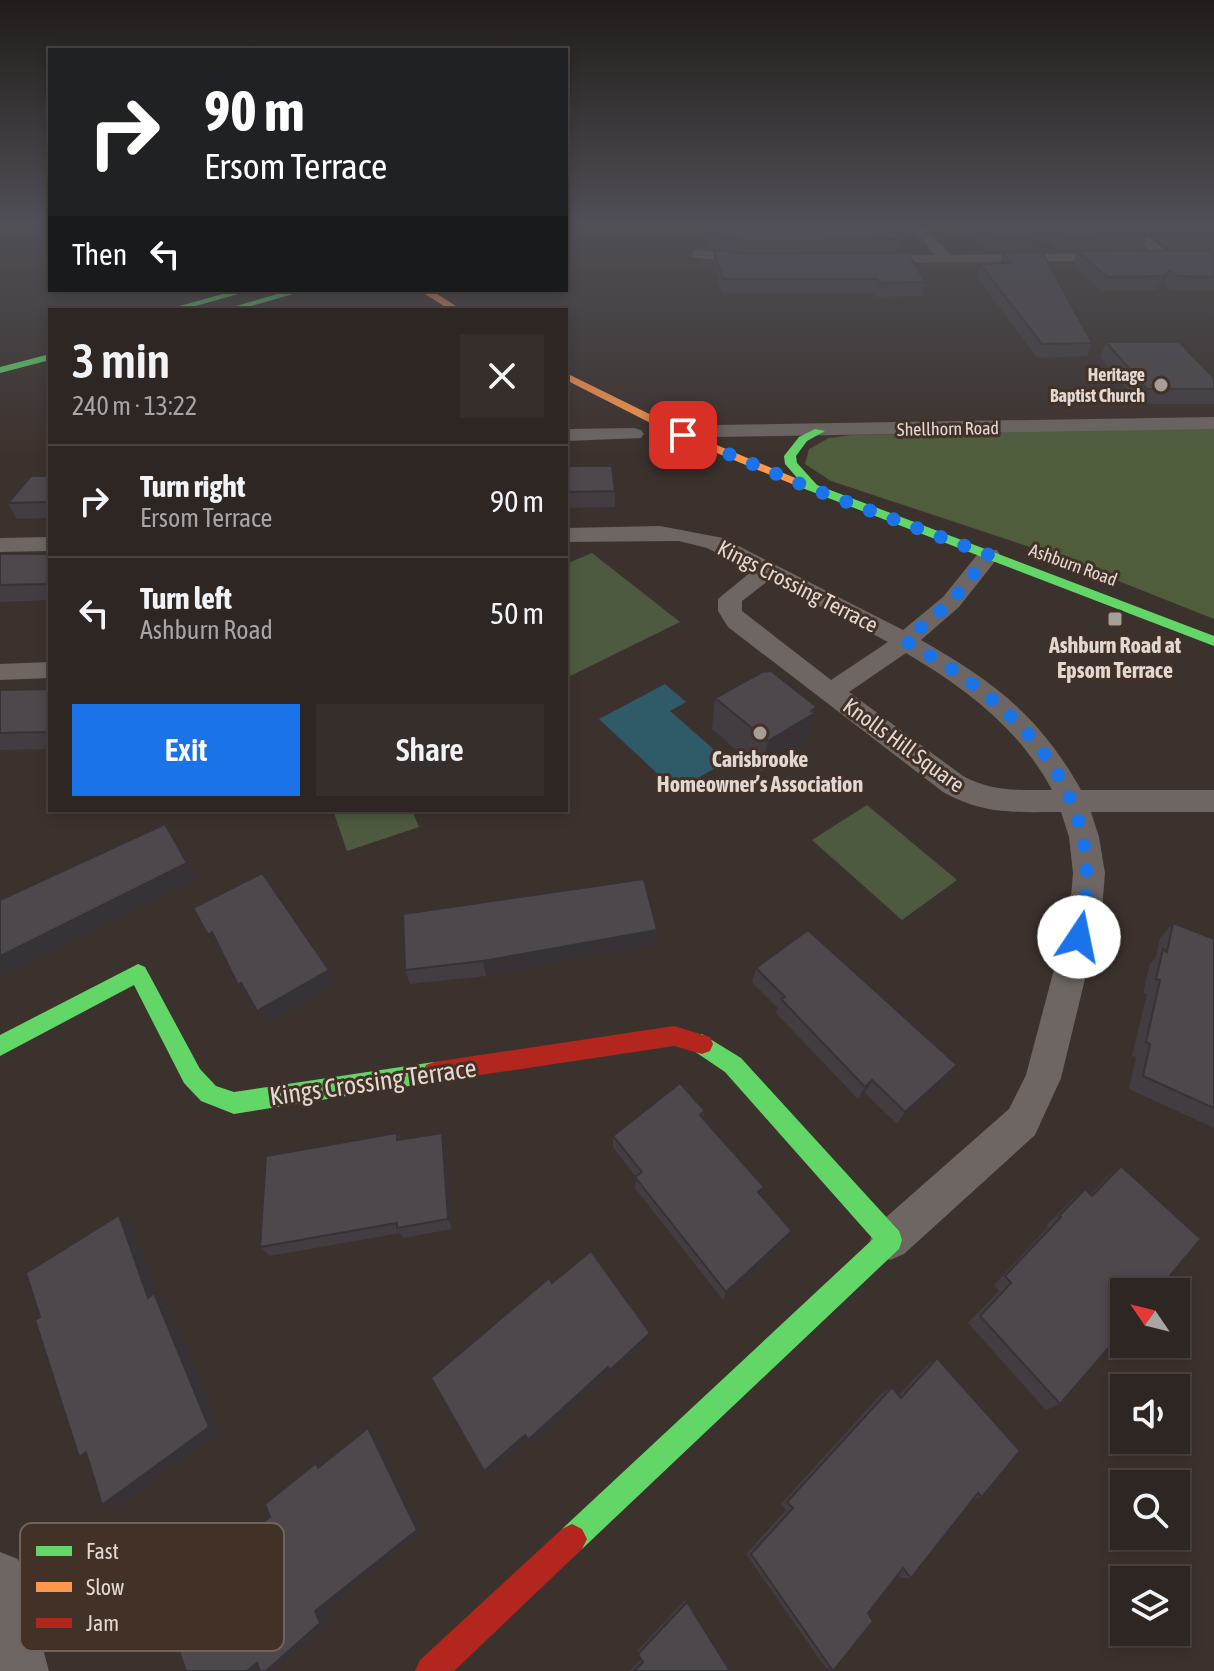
<!DOCTYPE html>
<html lang="en">
<head>
<meta charset="utf-8">
<style>
	:root { --surface:#2d2622; --page:#352e2a; --text:#f1f3f6; --muted:#a7a5a5; --line:#484340; --accent:#1a73e8 }
	body { margin:0; font-family:"Asap Condensed",sans-serif; background:var(--page); color:var(--text); height:100vh; display:flex; flex-direction:column; font-size:30px; white-space:nowrap }
	* { box-sizing:border-box; margin:0 }
	p { font-size:26px; color:var(--muted) }
	.icon { flex:none; width:44px; height:44px; fill:none; stroke:currentColor; stroke-width:2; stroke-linecap:round; stroke-linejoin:round }
	.map { position:relative; flex:1; overflow:hidden }
	.sheet { position:absolute; left:48px; top:308px; width:520px; height:504px; display:flex; flex-direction:column; background:var(--surface); border-radius:0px; box-shadow:0 4px 12px #0003,0 0 0 2px var(--line) }
	.sheet>* { flex:none }
	.guide { position:absolute; left:48px; top:48px; width:520px; height:244px; border-radius:0px; box-shadow:0 4px 12px #0003,0 0 0 2px var(--line); background:#202124; color:#fff; overflow:hidden }
	.needle { width:52px; rotate:305deg }
	.fabs { position:absolute; left:1110px; top:1278px; display:grid; gap:16px }
	.fabs a { display:grid; place-items:center; width:80px; height:80px; border-radius:0px; background:var(--surface); box-shadow:0 4px 12px #0003,0 0 0 2px var(--line); font-size:40px }
	.pin { position:absolute; display:grid; place-items:center; width:68px; height:68px; color:#fff; margin:-34px; border-radius:16px; box-shadow:0 4px 12px #0006 }
	.me { position:absolute; width:88px; margin:-44px; rotate:11deg; stroke-linejoin:round; filter:drop-shadow(0 0 6px #0008) }
	.turn { display:flex; align-items:center; gap:28px; height:168px; padding:0 24px; font-size:36px }
	.turn .icon { width:104px; height:104px; stroke-width:2.5 }
	.turn b { display:block; font-size:56px; line-height:68px }
	.then { display:flex; align-items:center; height:76px; padding:0 24px; background:#0003; gap:16px; font-size:30px }
	.round { display:grid; place-items:center; flex:none; width:84px; height:84px; border-radius:0px; background:var(--page) }
	.headline { display:flex; align-items:center; justify-content:space-between; height:136px; padding:0 24px }
	h1 { font-size:48px; font-weight:600; line-height:60px }
	.button { display:flex; gap:16px; margin-top:auto; padding:16px 24px }
	.button a { flex:1; height:92px; border-radius:0px; background:var(--accent); color:#fff; font-size:32px; font-weight:600; line-height:92px; text-align:center }
	.button a+a { background:var(--page); color:var(--text) }
	ul { padding:0; list-style:none }
	li { display:flex; align-items:center; gap:24px; height:112px; padding:0 24px; border-top:2px solid var(--line) }
	li div { flex:1 }
	li b { display:block; font-size:30px }
	li em { font-style:normal }
	.map>svg:first-child { display:block }
	.green { fill:#4e5a3f }
	.forest { fill:#505d3d }
	.water { fill:#2f5b69 }
	.lines { fill:none; stroke-linecap:round; stroke-linejoin:round }
	.street { fill:#6d6662; fill-rule:evenodd }
	.fast { fill:#63d668; fill-rule:evenodd }
	.slow { fill:#ff974d; fill-rule:evenodd }
	.jam { fill:#b3261e; fill-rule:evenodd }
	.wall { fill:#433d41 }
	.shaded-wall { fill:#373235 }
	.building { fill:#4e474c; stroke:#373235; stroke-width:2 }
	.route { stroke:#1a73e8; stroke-width:14; stroke-dasharray:0 25.2 }
	.poi-dot { fill:#a89e98; stroke:#423127; stroke-width:3 }
	.labels { text-anchor:middle; stroke-width:6; stroke-linejoin:round; paint-order:stroke }
	.far-poi-label { font-size:18px; font-weight:bold; fill:#e2d8d2; stroke:#423127; text-anchor:end }
	.far-street-label { font-size:18px; fill:#e2d8d2; stroke:#423127 }
	.street-label { font-size:22px; fill:#e2d8d2; stroke:#423127 }
	.poi-label { font-size:22px; font-weight:bold; fill:#e2d8d2; stroke:#423127 }
	.near-street-label { font-size:26px; fill:#e2d8d2; stroke:#423127 }
	.key { fill:#423127; stroke:#72635a; stroke-width:2 }
	.key-label { font-size:22px; fill:#e2d8d2 }
</style>
</head>
<body>
<div class="map">
<svg width="1214" height="1671" viewBox="0 0 1214 1671">
	<rect width="100%" height="100%" fill="#3c322d"/>
	<path class="green" d="M592 553 680 622 568 677 566 564Z
		M867 805 957 880 902 920 812 840Z
		M333 810H412L419 827 347 851Z"/>
	<path class="forest" d="M1214 428V619L1048 553 831 481 805 464 809 449 829 438 851 435Z"/>
	<path class="water" d="M665 684 686 702 670 711 727 761 676 791 599 719Z"/>
	<g class="lines">
		<path class="street" d="M907 221H921L950 255 1116 253 1123 257 1116 261 867 263 865 260 872 256 935 255Z
			M1117 221H1131L1168 253V259H1158Z
			M698 250 752 257 759 261 752 265 693 257V251Z
			M1214 417V429L712 437 683 441 673 435 676 431 712 425Z
			M634 428 641 430 644 434 641 438 566 441V429Z
			M660 526 723 538 903 630 943 597 981 550H997L1000 555 959 607 921 640C994 682 1039 715 1081 790H1214V812H1091L1099 837 1105 873 1102 909 1061 1078 1035 1135 904 1254 890 1260 876 1254 870 1240 876 1226 1009 1109 1026 1075 1070 909 1073 873 1069 837 1061 812C1016 812 984 815 943 792L728 627 718 611V599L752 571 707 548 679 541 566 542V528ZM769 580 888 642 831 680 742 611V601ZM906 653C965 688 1019 728 1052 790 1020 790 992 792 963 776L849 692Z
			M50 537V551L0 552V538Z
			M50 662V678L0 680V664Z
			M0 1552 18 1559 49 1671H0Z"/>
		<path class="fast" d="M237 290H253L181 310H165Z
			M291 290H307L238 310H222Z
			M50 354V360L0 373V367Z
			M815 429 825 431 807 441 796 456 797 463 817 485 1214 636V646L797 486 795 483 799 480 785 464 784 456 799 437Z
			M138 964 145 967 200 1069 216 1086 234 1092 434 1062 442 1065 445 1072 442 1079 434 1082 234 1114 201 1101 184 1083 134 985 0 1056V1035Z
			M702 1034 741 1058 899 1231 902 1240 899 1249 582 1549 572 1554 562 1549 557 1539 562 1529 873 1239 725 1072 694 1051 691 1044 694 1037Z"/>
		<path class="slow" d="M419 290H431L462 310H450Z
			M566 373 686 432 807 483 797 486 678 437 566 380Z"/>
		<path class="jam" d="M674 1026 710 1037 713 1044 710 1051 702 1054 674 1046 434 1082 426 1079 423 1072 426 1065 434 1062Z
			M572 1524 582 1529 587 1539 582 1549 454 1671H415L420 1660 562 1529Z"/>
	</g>
	<path class="wall" d="M27 221H50V242Z
		M701 221H889L900 239 897 252 747 254 708 248Z
		M958 221H1130L1148 236 1142 249 1056 250 1025 221 1034 237 1029 250 988 251 968 224H962Z
		M1135 221H1214V291L1170 290 1164 284 1157 290 1101 291 1073 265 1077 251 1205 250 1168 249Z
		M50 244V264L46 262 40 248Z
		M714 250 925 282 922 296 876 297 874 293H722L713 263Z
		M1003 253 1092 343 1087 356 1037 358 977 277 980 264 1000 263Z
		M1106 342 1214 378V404H1140L1100 357Z
		M566 466 615 491V507L566 508Z
		M50 476V518L17 519 8 503Z
		M0 554H50V600L0 602Z
		M50 689V749L0 750V690Z
		M715 698 817 707 807 744 762 772 712 729Z
		M1173 923 1214 939V1126L1212 1127 1129 1089 1136 1057 1132 1056 1147 994 1143 993 1150 964 1156 957 1160 938Z
		M657 930 656 944 486 976 410 984 405 970Z
		M756 968 957 1065 948 1078 897 1124 865 1093 858 1099 776 1013 778 1008 752 982Z
		M705 1111 703 1119 760 1195 792 1231 787 1241 723 1300 635 1188 636 1177 613 1147V1136Z
		M397 1133 401 1140 447 1144 452 1229 403 1238 400 1233 270 1256 260 1247Z
		M1121 1166 1060 1404 1046 1410 968 1323 999 1291 994 1285 1048 1227 1046 1226 1072 1199 1085 1189 1091 1194 1106 1178Z
		M937 1358 982 1497 973 1499 911 1578H901L898 1575 868 1613 833 1671 825 1667 746 1554 786 1510 781 1504 883 1392 892 1387 899 1395 927 1365Z
		M684 1601 687 1602 730 1671H629L641 1659 637 1651Z"/>
	<path class="shaded-wall" d="M1170 270 1164 284 1157 290 1163 276Z
		M817 707 807 744 762 772 768 741Z
		M165 824 197 879 0 978V956Z
		M657 930 656 944 486 976 483 961Z
		M212 932 221 947 217 949 208 935Z
		M329 970 336 984 266 1024 257 1011Z
		M241 983 250 997 247 999 238 985Z
		M957 1065 948 1078 897 1124 905 1112Z
		M872 1080 865 1093 858 1099 865 1087Z
		M442 1133 447 1144 452 1229 448 1219Z
		M119 1215 133 1225 158 1296 167 1302 222 1431 119 1507 102 1505 148 1298Z
		M792 1231 787 1241 723 1300 726 1292Z
		M650 1333 649 1340 610 1376V1370Z
		M608 1367V1374L531 1445 528 1440Z
		M368 1428 376 1433 423 1531 325 1610 331 1621 274 1670 266 1671 315 1611Z
		M525 1435 528 1440 488 1475 484 1471Z
		M86 1452 96 1460 79 1457Z
		M216 1545 229 1546 235 1555 222 1554Z
		M270 1659 256 1671H247L257 1663Z"/>
	<path class="building" d="M36 221H50V233Z
		M705 221H889L900 239 749 241 709 235Z
		M979 221H1025L1034 237H992Z
		M1043 221H1130L1148 236 1061 237Z
		M1156 221H1214V236H1174Z
		M50 244V254L40 248Z
		M714 250 748 254 908 253 925 282 879 283 877 279H723Z
		M1214 250V277L1177 276 1170 270 1163 276 1107 277 1077 251Z
		M1042 252 1092 343 1042 344 980 264 1012 263 1003 253Z
		M1106 342H1179L1214 378V389H1147Z
		M566 466H612L615 491 566 492Z
		M31 476H50V502L8 503Z
		M0 554H50V584L0 585Z
		M771 671 817 707 811 711 815 713 768 741 715 698 762 672Z
		M50 689V728L47 732 0 733V690Z
		M165 824 187 863 0 956V900Z
		M262 873 329 970 257 1011 241 983 238 985 212 932 208 935 193 908Z
		M644 879 657 930 483 961 405 970 403 914Z
		M1173 923 1214 939V1108L1143 1076 1150 1044 1146 1042 1160 980 1156 979 1163 949 1167 952Z
		M808 930 957 1065 905 1112 872 1080 865 1087 781 999 785 997 756 968Z
		M680 1083 705 1111 700 1115 764 1187 758 1192 792 1231 726 1292 635 1177 642 1172 613 1136Z
		M397 1133V1140L442 1133 448 1219 397 1228V1223L260 1247 266 1156Z
		M1121 1166 1201 1239 1156 1292H1124V1330L1060 1404 980 1316 1011 1283 1005 1276 1061 1217 1059 1216 1085 1189 1092 1196Z
		M119 1215 148 1298 154 1293 209 1427 102 1505 86 1452 79 1457 35 1320 40 1317 26 1273Z
		M591 1251 650 1333 610 1370 608 1367 528 1440 525 1435 484 1471 431 1378 549 1278 552 1283Z
		M937 1358 1020 1451 982 1497 978 1493 911 1578 903 1568 868 1613 873 1621 833 1671 751 1554 793 1508 787 1502 892 1387 901 1398Z
		M368 1428 417 1530 315 1611 320 1623 266 1671H260L257 1663 247 1671H186L158 1590 216 1545 222 1554 270 1517 265 1504 316 1463 318 1468Z
		M687 1602 730 1671H634L643 1662 638 1654Z"/>
	<linearGradient id="sky" x2="0" y2="1"><stop stop-color="#211c19"/><stop offset="0.49" stop-color="#504f57"/><stop offset="1" stop-color="#504f57" stop-opacity="0"/></linearGradient>
	<rect width="1214" height="455" fill="url(#sky)"/>
	<g class="lines">
		<path class="route" d="M683 435 815 490 989 555 951 602 905 641C1019 704 1115 796 1079 937"/>
	</g>
	<g class="poi-dot">
		<circle cx="1161" cy="385" r="8"/>
		<rect x="1107" y="611" width="16" height="16" rx="4"/>
		<circle cx="760" cy="733" r="8"/>
	</g>
	<g class="labels">
		<g class="far-poi-label">
			<text x="1145" y="381">Heritage<tspan x="1145" dy="21">Baptist Church</tspan></text>
		</g>
		<g class="far-street-label">
			<text transform="translate(948 429) rotate(-1)" y="6">Shellhorn Road</text>
			<text transform="translate(1073 565) rotate(20)" y="6">Ashburn Road</text>
		</g>
		<g class="street-label">
			<text transform="translate(798 586) rotate(27)" y="8">Kings Crossing Terrace</text>
			<text transform="translate(904 745) rotate(36)" y="8">Knolls Hill Square</text>
		</g>
		<g class="poi-label">
			<text x="1115" y="653">Ashburn Road at<tspan x="1115" dy="25">Epsom Terrace</tspan></text>
			<text x="760" y="767">Carisbrooke<tspan x="760" dy="25">Homeowner’s Association</tspan></text>
		</g>
		<g class="near-street-label">
			<text transform="translate(373 1082) rotate(-8)" y="9">Kings Crossing Terrace</text>
		</g>
	</g>
	<rect x="20" y="1523" width="264" height="128" rx="12" class="key"/>
	<rect x="36" y="1546" width="36" height="10" fill="#63d668"/>
	<rect x="36" y="1582" width="36" height="10" fill="#ff974d"/>
	<rect x="36" y="1618" width="36" height="10" fill="#b3261e"/>
	<g class="key-label">
		<text x="86" y="1559">Fast</text>
		<text x="86" y="1595">Slow</text>
		<text x="86" y="1631">Jam</text>
	</g>
</svg>
<div class="fabs">
<a><svg class="needle" viewBox="-14 -14 28 28"><path d="M0-13l5 13h-10z" fill="#e53935"/><path d="M0 13l5-13h-10z" fill="#a7a5a5"/></svg></a>
<a><svg class="icon" aria-label="sound" viewBox="0 0 24 24"><path d="M4 9h4l5-4v14l-5-4H4zM17 9q2 3 0 6"/></svg></a>
<a><svg class="icon" aria-label="search" viewBox="0 0 24 24"><circle cx="10" cy="10" r="6"/><path d="M15 15l6 6"/></svg></a>
<a><svg class="icon" aria-label="layers" viewBox="0 0 24 24"><path d="M12 4l9 5-9 5-9-5zM3 14l9 5 9-5"/></svg></a>
</div>
<div class="pin" style="left:683px;top:435px;background:#d93025"><svg class="icon" aria-label="arrive" viewBox="0 0 24 24"><path d="M6 21V4h12l-3 4 3 4H6"/></svg></div>
<svg class="me" style="left:1079px;top:937px" viewBox="-20 -20 40 40"><circle r="19" fill="#fff"/><path d="M0-13L10 11 0 6-10 11z" fill="#1a73e8"/></svg>
<div class="guide">
<div class="turn"><svg class="icon" aria-label="right" viewBox="0 0 24 24"><path d="M7 20v-9h11M14 6l5 5-5 5"/></svg><div><b>90 m</b>Ersom Terrace</div></div>
<div class="then">Then<svg class="icon" aria-label="left" viewBox="0 0 24 24"><path d="M17 20v-9H6M10 6l-5 5 5 5"/></svg></div>
</div>
<section class="sheet">
<div class="headline"><div><h1>3 min</h1><p>240 m · 13:22</p></div><a class="round"><svg class="icon" aria-label="close" viewBox="0 0 24 24"><path d="M6 6l12 12M18 6L6 18"/></svg></a></div>
<ul>
<li><svg class="icon" aria-label="right" viewBox="0 0 24 24"><path d="M7 20v-9h11M14 6l5 5-5 5"/></svg><div><b>Turn right</b><p>Ersom Terrace</p></div><em>90 m</em></li>
<li><svg class="icon" aria-label="left" viewBox="0 0 24 24"><path d="M17 20v-9H6M10 6l-5 5 5 5"/></svg><div><b>Turn left</b><p>Ashburn Road</p></div><em>50 m</em></li>
</ul>
<div class="button"><a>Exit</a><a>Share</a></div>
</section>
</div>
</body>
</html>
